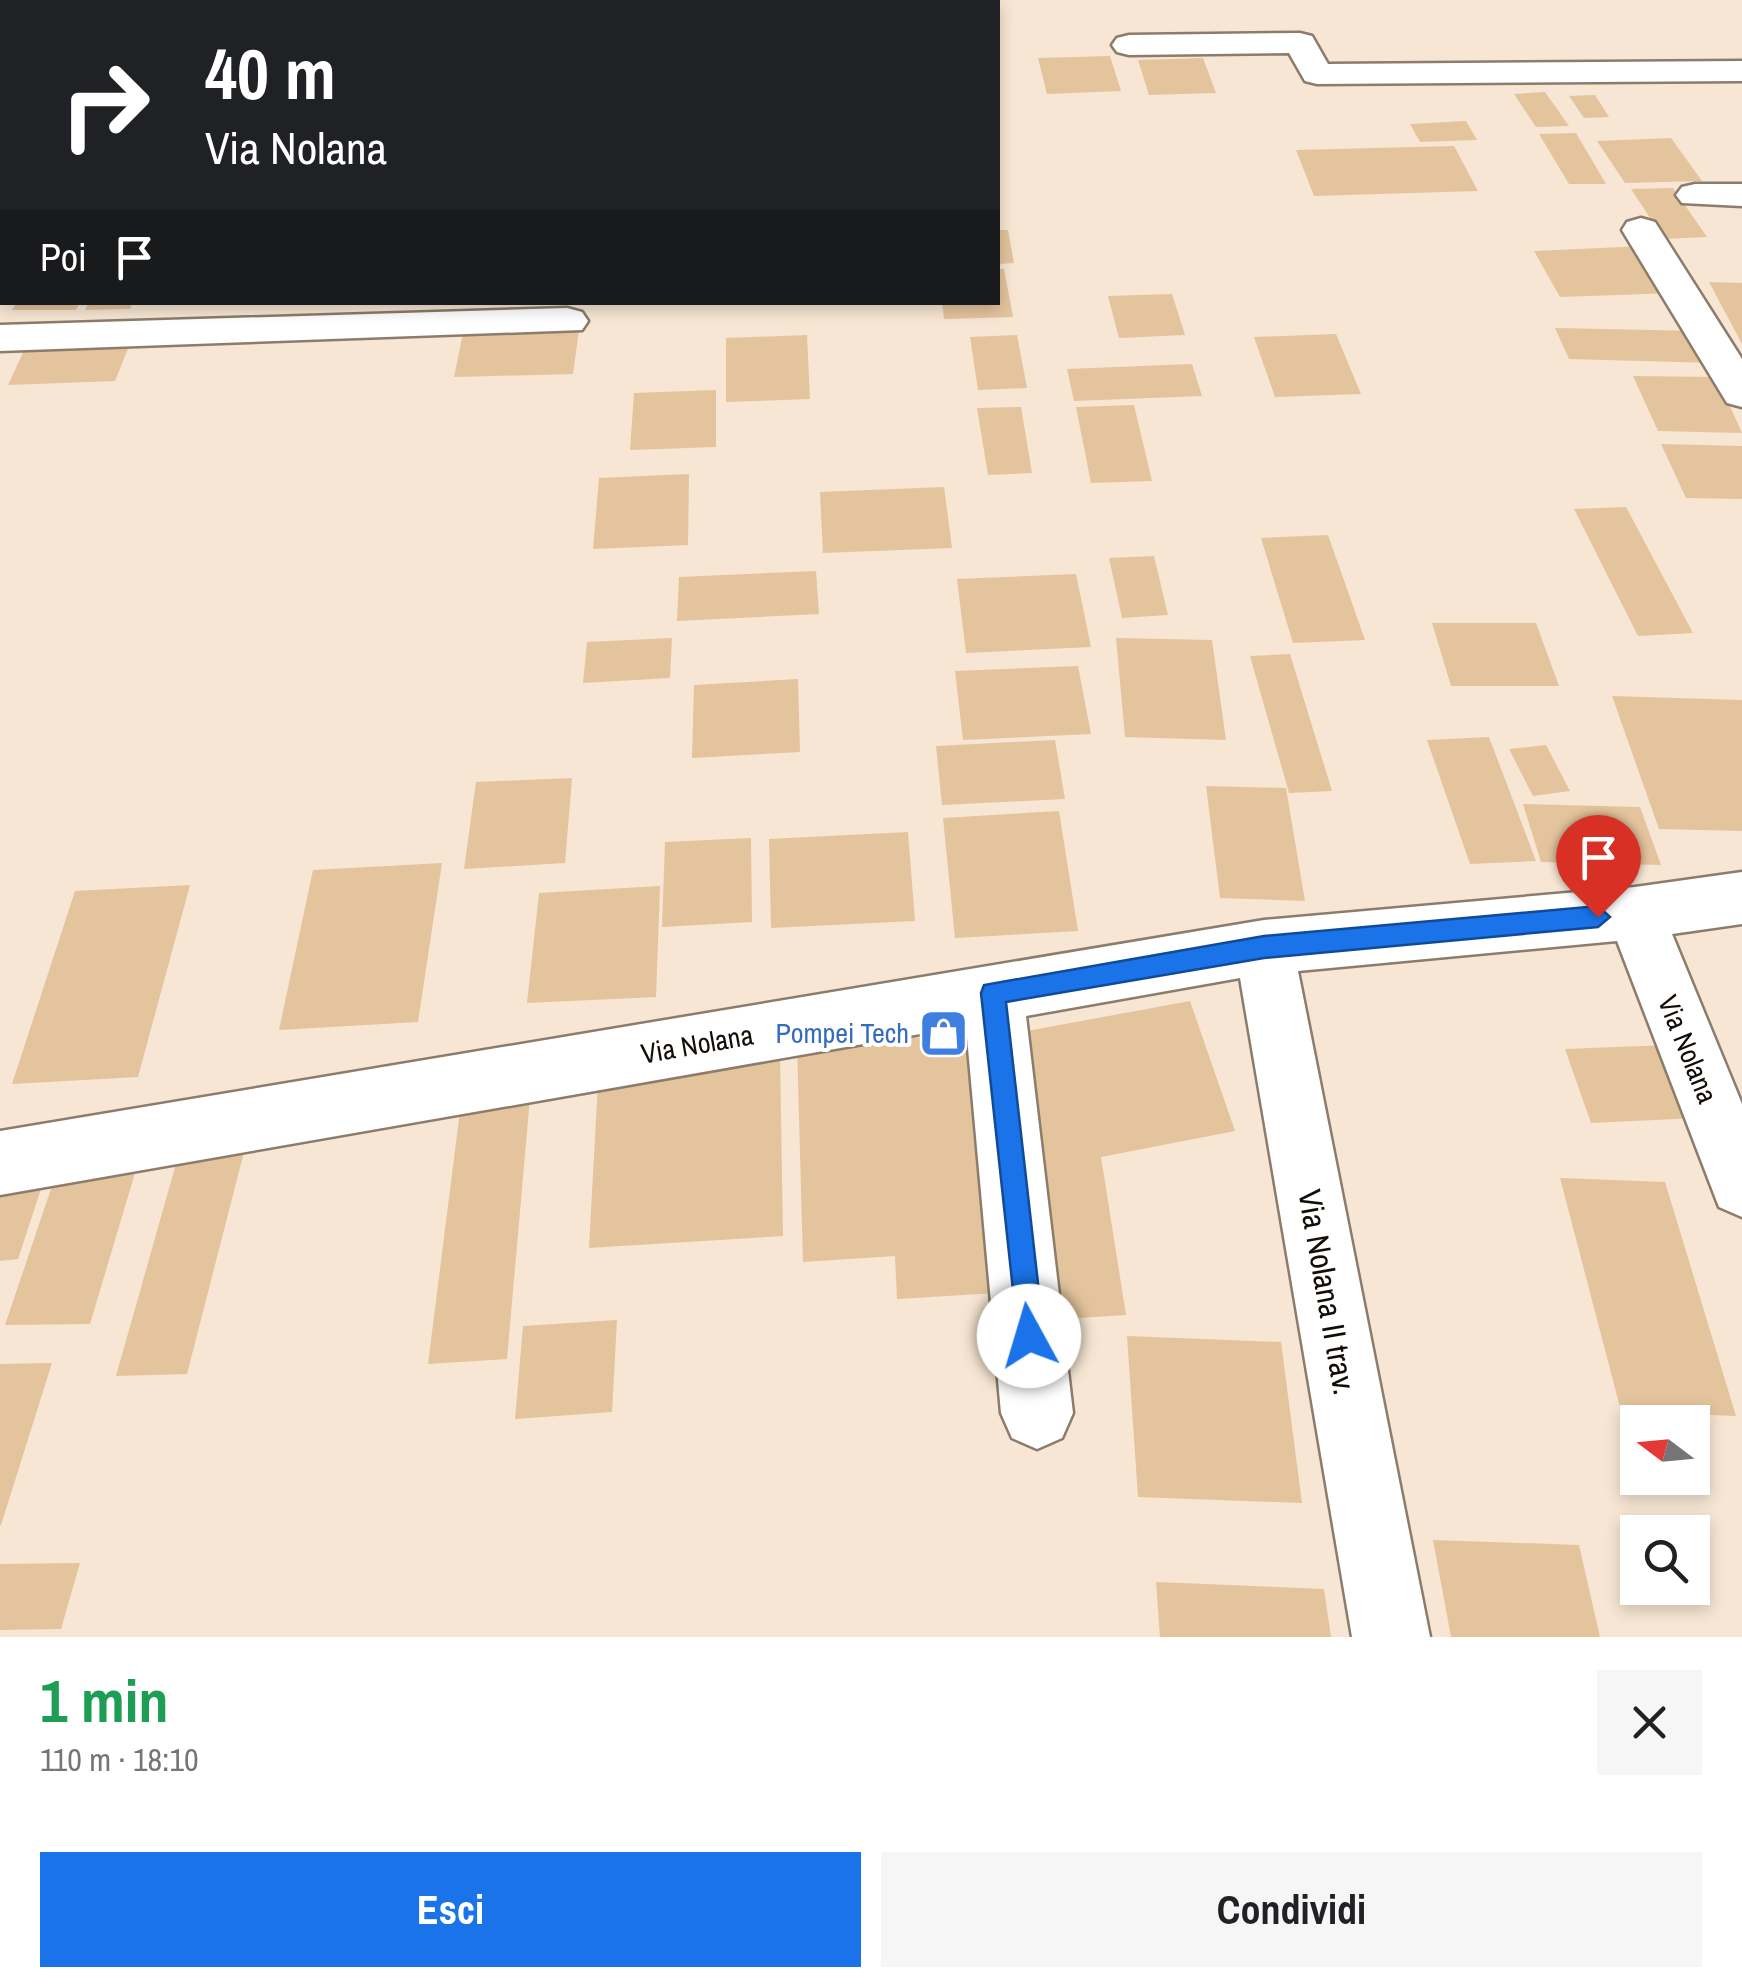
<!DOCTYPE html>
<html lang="it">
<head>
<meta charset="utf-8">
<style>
	:root { --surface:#fff; --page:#f6f6f6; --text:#202124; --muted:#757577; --accent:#1a73e8 }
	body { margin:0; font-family:"Archivo Narrow",sans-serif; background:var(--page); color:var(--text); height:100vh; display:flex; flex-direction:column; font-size:38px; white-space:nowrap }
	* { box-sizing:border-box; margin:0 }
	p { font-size:32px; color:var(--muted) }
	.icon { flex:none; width:55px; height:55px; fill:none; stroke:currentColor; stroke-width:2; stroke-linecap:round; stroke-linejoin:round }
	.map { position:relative; height:1637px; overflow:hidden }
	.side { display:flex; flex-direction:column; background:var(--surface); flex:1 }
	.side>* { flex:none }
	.hud { position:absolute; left:0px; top:0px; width:1000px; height:305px; box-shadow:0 5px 15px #0003; background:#202124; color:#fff; overflow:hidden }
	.needle { width:65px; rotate:286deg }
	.controls { position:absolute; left:1620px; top:1405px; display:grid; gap:20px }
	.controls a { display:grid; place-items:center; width:90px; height:90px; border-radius:0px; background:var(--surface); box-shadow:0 5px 15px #0003; font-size:50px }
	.pin { position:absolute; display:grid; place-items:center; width:85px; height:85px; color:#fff; margin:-102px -42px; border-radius:50% 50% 50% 0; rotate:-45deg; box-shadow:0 0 10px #0007 }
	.pin .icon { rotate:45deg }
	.me { position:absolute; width:110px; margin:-55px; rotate:354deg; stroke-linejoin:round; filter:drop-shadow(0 0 8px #0008) }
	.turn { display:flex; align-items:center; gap:35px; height:210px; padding:0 40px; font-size:45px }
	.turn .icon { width:130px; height:130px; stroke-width:2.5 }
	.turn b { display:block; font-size:70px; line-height:85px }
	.then { display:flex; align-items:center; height:95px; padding:0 40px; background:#0003; gap:20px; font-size:38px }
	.round { display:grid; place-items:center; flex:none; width:105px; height:105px; border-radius:0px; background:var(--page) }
	.overview { display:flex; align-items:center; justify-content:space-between; height:170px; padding:0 40px }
	h1 { font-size:60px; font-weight:800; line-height:75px; color:#1e9e55 }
	.button { display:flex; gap:20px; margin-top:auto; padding:20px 40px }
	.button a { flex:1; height:115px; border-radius:0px; background:var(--accent); color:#fff; font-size:40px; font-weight:800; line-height:115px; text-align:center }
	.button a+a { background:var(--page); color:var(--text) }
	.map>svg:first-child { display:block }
	.building { fill:#e4c49d }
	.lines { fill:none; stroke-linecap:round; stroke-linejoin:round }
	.minor-casing { stroke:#8b7c6b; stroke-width:5 }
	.minor { fill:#fff; fill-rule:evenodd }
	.route { fill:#1a73e8; stroke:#114b97; stroke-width:2.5 }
	.labels { text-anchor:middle; stroke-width:8; stroke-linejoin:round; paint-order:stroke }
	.shop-label { font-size:28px; fill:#366cbe; stroke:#fff; text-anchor:end }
	.street-label { font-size:28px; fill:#120d07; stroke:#fff }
	.near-street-label { font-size:32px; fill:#120d07; stroke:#fff }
</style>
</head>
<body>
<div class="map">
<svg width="1742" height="1637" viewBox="0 0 1742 1637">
	<rect width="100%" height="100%" fill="#f7e6d3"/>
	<path class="building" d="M1110 56 1121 91 1047 94 1038 58Z
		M1203 58 1216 93 1149 95 1138 60Z
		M1545 92 1569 126 1536 127 1514 94Z
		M1595 95 1609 117 1584 118 1569 96Z
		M1466 121 1477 140 1420 142 1410 124Z
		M1576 133 1606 184H1569L1539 134Z
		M1671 138 1702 181 1625 183 1597 141Z
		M1454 146 1478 191 1314 196 1296 150Z
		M1673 188 1707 237 1664 239 1631 189Z
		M998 230H1008L1014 263 998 264Z
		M1645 246 1675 293 1560 297 1534 251Z
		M998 269H1004L1013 317 944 319 942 302H998Z
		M1709 282 1742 283V344Z
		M1172 294 1185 335 1119 338 1108 296Z
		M17 302H80L76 310H12Z
		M89 302H133L130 309 85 310Z
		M1555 328 1700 331 1715 363 1569 359Z
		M579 330 573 374 454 377 463 333Z
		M1336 334 1361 394 1275 397 1254 337Z
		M807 335 810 399 726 402V338Z
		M1017 335 1027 388 978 390 970 337Z
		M131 341 115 381 8 385 27 344Z
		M1192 364 1202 396 1074 401 1067 369Z
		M1633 376 1717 377 1742 433 1658 431Z
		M716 390V447L630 450 634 393Z
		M1134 405 1152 481 1091 483 1076 407Z
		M1021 407 1032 473 988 475 977 408Z
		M1661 444 1742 446V499L1686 498Z
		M689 474 688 545 593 549 599 478Z
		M944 487 952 548 823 553 820 492Z
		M1626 507 1693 633 1638 636 1574 509Z
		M1328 535 1365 640 1293 643 1261 538Z
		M1154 556 1168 615 1122 618 1109 558Z
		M816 571 819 614 677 621 679 577Z
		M1076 574 1091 647 966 653 957 579Z
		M1432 623H1536L1559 686H1451Z
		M672 638 670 678 583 683 587 642Z
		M1116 638 1212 640 1226 740 1125 737Z
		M1290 654 1332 791 1289 793 1250 656Z
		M1078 666 1091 734 963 740 955 671Z
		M798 679 800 752 692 758 694 685Z
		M1612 696 1742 700V831L1659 829Z
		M1489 737 1536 861 1470 864 1427 740Z
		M1055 740 1065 799 942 805 936 746Z
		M1546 745 1570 791 1533 796 1509 749Z
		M572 778 565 863 464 869 476 782Z
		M1206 786 1286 788 1305 901 1220 898Z
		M1523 804 1640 807 1661 865 1541 862Z
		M1059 811 1078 931 955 938 943 818Z
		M908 832 915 921 771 928 769 839Z
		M751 838 752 922 662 927 665 842Z
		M442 863 418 1022 279 1030 313 870Z
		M190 885 138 1077 12 1084 75 891Z
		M660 886 656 997 527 1003 539 893Z
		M1190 1001 1235 1131 1101 1157 1126 1315 1046 1320 1011 1034Z
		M984 1034 1013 1292 897 1299 895 1256 803 1262 797 1044Z
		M1668 1045 1697 1118 1591 1123 1565 1049Z
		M780 1053 783 1236 589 1248 599 1063Z
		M530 1098 507 1359 428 1364 461 1103Z
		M244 1152 187 1374 116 1376 179 1153Z
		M135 1173 90 1324 5 1325 56 1174Z
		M1560 1178 1665 1182 1736 1416 1621 1411Z
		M42 1186 18 1259 0 1261V1194Z
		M617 1320 612 1412 515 1419 523 1326Z
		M1127 1336 1281 1342 1302 1503 1138 1497Z
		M52 1363 1 1525H0V1364Z
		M1433 1540 1579 1545 1600 1637H1451Z
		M80 1563 61 1629 0 1630V1564Z
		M1156 1582 1324 1589 1331 1637H1160Z"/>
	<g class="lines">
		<defs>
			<path id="minor" d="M1300 33 1312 36 1328 64 1742 61V81L1317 84 1305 81 1289 53 1129 55 1117 52 1112 45 1117 38 1129 35Z
				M1695 184H1742V206L1682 203 1676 195 1682 187Z
				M1641 218 1655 222 1742 359V407L1727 403 1622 230 1627 222Z
				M567 308 582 312 588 321 582 330 0 351V325Z
				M1742 872V924L1672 934 1742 1104V1217L1719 1207 1617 941 1298 971 1430 1637H1352L1240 978 1026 1016 1073 1413 1062 1438 1037 1449 1012 1438 1001 1413 966 1026 0 1195V1131L1264 920 1635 887Z"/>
		</defs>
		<use href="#minor" class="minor-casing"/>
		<use href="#minor" class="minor"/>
	</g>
	<path class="route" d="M1598 906 1610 917 1598 927 1264 958 1006 1002 1044 1336 1039 1346 1029 1351 1019 1346 981 993 984 985 1264 936Z"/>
	<defs>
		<symbol id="shop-square" viewBox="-11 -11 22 22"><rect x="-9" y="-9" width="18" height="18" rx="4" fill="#3f7fe0" stroke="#fff"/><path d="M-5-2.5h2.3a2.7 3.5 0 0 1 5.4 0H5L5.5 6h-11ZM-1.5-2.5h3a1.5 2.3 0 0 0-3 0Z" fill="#fff"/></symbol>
	</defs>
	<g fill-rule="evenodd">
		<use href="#shop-square" x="916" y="1006" width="55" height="55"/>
	</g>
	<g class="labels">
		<g class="shop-label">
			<text x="909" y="1043">Pompei Tech</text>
		</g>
		<g class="street-label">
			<text transform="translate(697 1044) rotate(-10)" y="10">Via Nolana</text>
			<text transform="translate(1688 1049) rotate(68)" y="10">Via Nolana</text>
		</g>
		<g class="near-street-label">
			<text transform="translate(1327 1292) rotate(80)" y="11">Via Nolana II trav.</text>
		</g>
	</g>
</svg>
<div class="controls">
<a><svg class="needle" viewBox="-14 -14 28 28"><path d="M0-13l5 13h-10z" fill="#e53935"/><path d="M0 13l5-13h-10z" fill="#757577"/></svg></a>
<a><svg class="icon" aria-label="search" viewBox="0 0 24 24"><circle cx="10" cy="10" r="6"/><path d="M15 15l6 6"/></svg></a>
</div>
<div class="pin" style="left:1598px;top:917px;background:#d93025"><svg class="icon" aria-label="arrive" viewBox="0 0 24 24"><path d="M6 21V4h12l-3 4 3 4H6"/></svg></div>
<svg class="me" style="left:1029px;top:1336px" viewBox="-20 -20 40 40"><circle r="19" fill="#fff"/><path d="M0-13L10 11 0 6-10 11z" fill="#1a73e8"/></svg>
<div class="hud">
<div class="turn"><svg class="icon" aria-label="right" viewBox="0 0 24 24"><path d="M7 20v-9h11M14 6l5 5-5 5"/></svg><div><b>40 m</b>Via Nolana</div></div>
<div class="then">Poi<svg class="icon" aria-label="arrive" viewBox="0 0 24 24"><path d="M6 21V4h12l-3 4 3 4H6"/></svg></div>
</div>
</div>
<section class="side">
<div class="overview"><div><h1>1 min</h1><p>110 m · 18:10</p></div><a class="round"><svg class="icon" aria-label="close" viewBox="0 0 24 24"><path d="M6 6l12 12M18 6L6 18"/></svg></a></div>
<div class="button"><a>Esci</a><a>Condividi</a></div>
</section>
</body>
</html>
